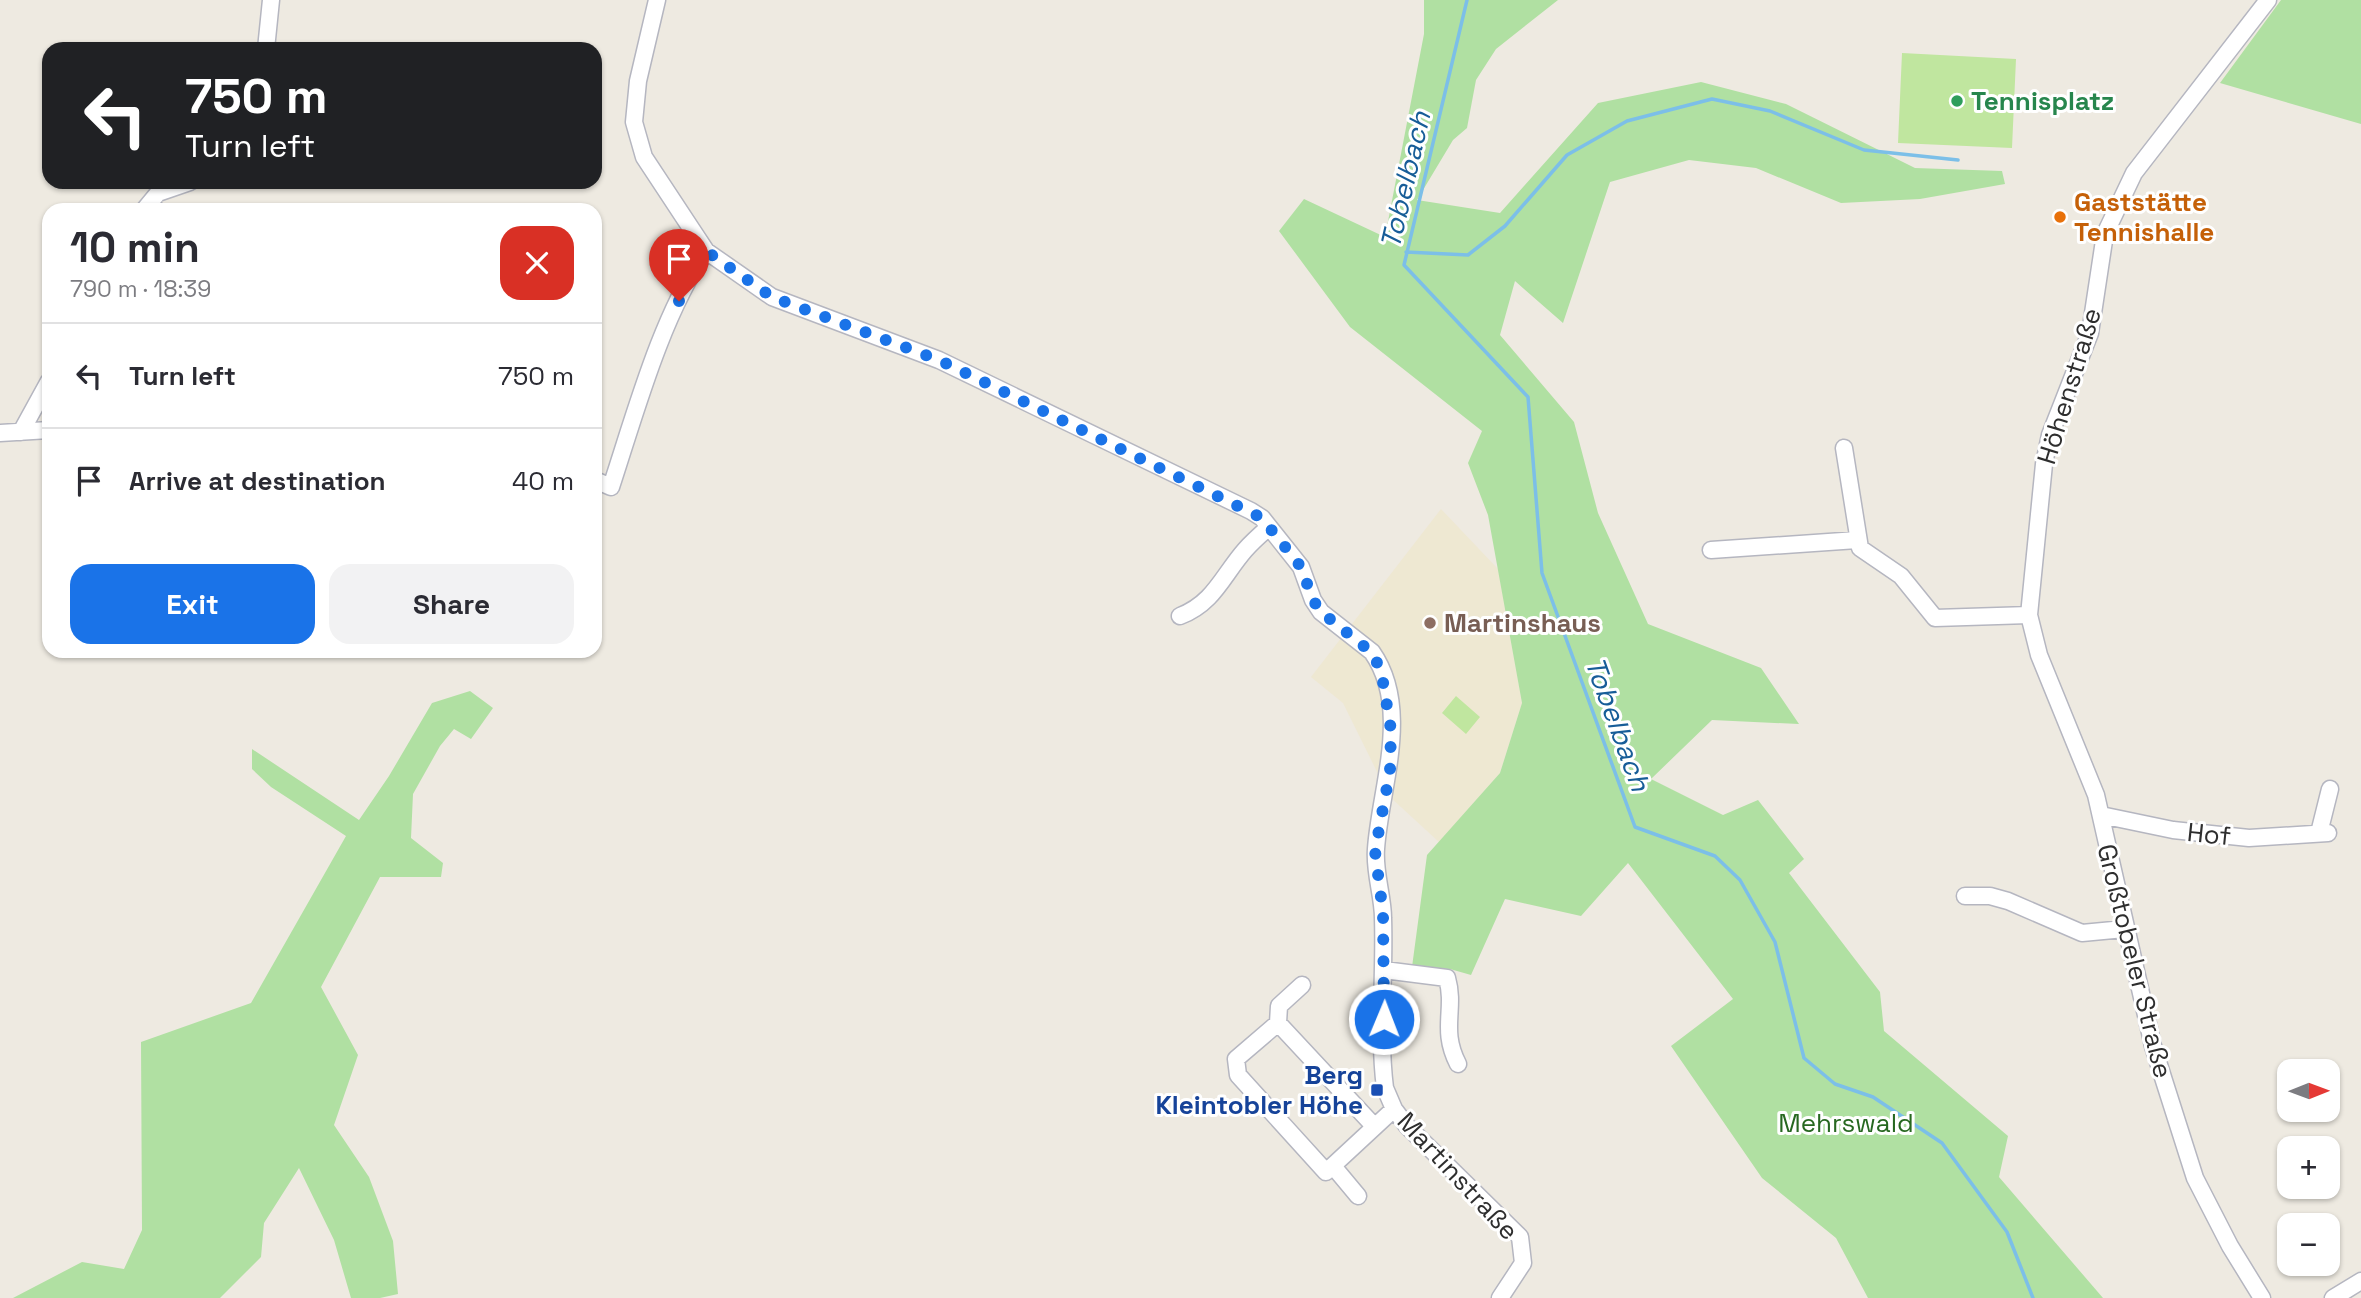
<!DOCTYPE html>
<html lang="en">
<head>
<meta charset="utf-8">
<style>
	:root { --surface:#fff; --page:#f2f2f3; --text:#2b2b33; --muted:#7c7c81; --line:#e1e1e2; --accent:#1a73e8 }
	body { margin:0; font-family:"Space Grotesk",sans-serif; background:var(--page); color:var(--text); height:100vh; display:flex; flex-direction:column; font-size:26px; white-space:nowrap }
	* { box-sizing:border-box; margin:0 }
	p { font-size:23px; color:var(--muted) }
	.icon { flex:none; width:38px; height:38px; fill:none; stroke:currentColor; stroke-width:2; stroke-linecap:round; stroke-linejoin:round }
	.map { position:relative; flex:1; overflow:hidden }
	.details { position:absolute; left:42px; top:203px; width:560px; height:455px; display:flex; flex-direction:column; background:var(--surface); border-radius:21px; box-shadow:0 2px 5px #0004 }
	.details>* { flex:none }
	.hud { position:absolute; left:42px; top:42px; width:560px; height:147px; border-radius:21px; box-shadow:0 2px 5px #0004; background:#202124; color:#fff; overflow:hidden }
	.needle { width:46px; rotate:89deg }
	.controls { position:absolute; left:2277px; top:1059px; display:grid; gap:14px }
	.controls a { display:grid; place-items:center; width:63px; height:63px; border-radius:14px; background:var(--surface); box-shadow:0 2px 5px #0004; font-size:35px }
	.pin { position:absolute; display:grid; place-items:center; width:60px; height:60px; color:#fff; margin:-72px -30px; border-radius:50% 50% 50% 0; rotate:-45deg; box-shadow:0 0 7px #0007 }
	.pin .icon { rotate:45deg }
	.me { position:absolute; width:77px; margin:-38px; rotate:1deg; stroke-linejoin:round; filter:drop-shadow(0 0 5px #0008) }
	.turn { display:flex; align-items:center; gap:24px; height:147px; padding:0 28px; font-size:32px }
	.turn .icon { width:91px; height:91px; stroke-width:2.5 }
	.turn b { display:block; font-size:49px; line-height:60px }
	.round { display:grid; place-items:center; flex:none; width:74px; height:74px; border-radius:21px; background:var(--page) }
	.summary { display:flex; align-items:center; justify-content:space-between; height:119px; padding:0 28px }
	h1 { font-size:42px; font-weight:700; line-height:52px }
	.action { display:flex; gap:14px; margin-top:auto; padding:14px 28px }
	.action a { flex:1; height:80px; border-radius:21px; background:var(--accent); color:#fff; font-size:28px; font-weight:700; line-height:80px; text-align:center }
	.action a+a { background:var(--page); color:var(--text) }
	ul { padding:0; list-style:none }
	li { display:flex; align-items:center; gap:21px; height:105px; padding:0 28px; border-top:2px solid var(--line) }
	li div { flex:1 }
	li b { display:block; font-size:26px }
	li em { font-style:normal }
	.map>svg:first-child { display:block }
	.education { fill:#eee8d2 }
	.green { fill:#b0e0a2 }
	.pitch { fill:#c0e69f }
	.lines { fill:none; stroke-linecap:round; stroke-linejoin:round }
	.stream { stroke:#7cbfe8; stroke-width:3.5 }
	.minor-casing { stroke:#b5b6c0; stroke-width:19 }
	.minor { stroke:#fff; stroke-width:16 }
	.route { stroke:#1a73e8; stroke-width:12; stroke-dasharray:0 21.6 }
	.leisure-dot { fill:#2e9e5b; stroke:#fff; stroke-width:2.5 }
	.food-dot { fill:#e8710a; stroke:#fff; stroke-width:2.5 }
	.education-dot { fill:#8d6e63; stroke:#fff; stroke-width:2.5 }
	.transit-dot { fill:#1a4fb4; stroke:#fff; stroke-width:2.5 }
	.labels { text-anchor:middle; stroke-width:6; stroke-linejoin:round; paint-order:stroke }
	.leisure-label { font-size:26px; font-weight:bold; fill:#27864d; stroke:#fff; text-anchor:start }
	.food-label { font-size:26px; font-weight:bold; fill:#c56008; stroke:#fff; text-anchor:start }
	.street-label { font-size:26px; fill:#2e2e2e; stroke:#fff }
	.education-label { font-size:26px; font-weight:bold; fill:#785e54; stroke:#fff; text-anchor:start }
	.transit-label { font-size:26px; font-weight:bold; fill:#164399; stroke:#fff; text-anchor:end }
	.park-label { font-size:26px; fill:#276820; stroke:#fff }
	.water-label { font-size:28px; font-style:italic; fill:#175d98; stroke:#fff }
</style>
</head>
<body>
<div class="map">
<svg width="2361" height="1298" viewBox="0 0 2361 1298">
	<rect width="100%" height="100%" fill="#eeeae1"/>
	<path class="education" d="M1441 509 1498 569 1522 703 1500 773 1439 842 1389 796 1343 703 1311 677Z"/>
	<path class="green" d="M1424 0H1558L1496 49 1476 80 1467 128 1453 140 1417 200 1500 213 1598 103 1701 82 1786 104 1915 168 2002 171 2005 184 1920 199 1841 203 1756 168 1689 160 1610 182 1563 323 1515 281 1500 335 1574 422 1598 513 1648 624 1761 668 1799 724 1712 720 1651 779 1723 815 1758 800 1804 859 1789 873 1880 992 1884 1031 2008 1136 1999 1177 2103 1298H1868L1836 1238 1762 1178 1671 1046 1733 999 1628 863 1581 916 1505 899 1471 975 1450 969 1412 967 1427 855 1500 773 1522 703 1488 515 1468 463 1482 431 1350 327 1279 231 1304 199 1385 237 1424 34Z
		M2281 0H2361V124L2220 83Z
		M470 691 493 708 471 739 454 729 440 746 413 794 411 838 443 863 441 877H380L321 987 358 1055 334 1125 369 1177 393 1241 398 1294 380 1298H351L334 1240 299 1168 264 1223 261 1257 220 1298H13L82 1262 124 1269 142 1230 141 1042 251 1003 346 836 271 787 252 769V749L359 820 389 776 432 703Z"/>
	<path class="pitch" d="M1902 53 2016 59 2012 148 1898 143Z
		M1456 696 1480 717 1466 734 1442 713Z"/>
	<g class="lines">
		<path class="stream" d="M1467 0 1404 265 1528 397 1542 573 1635 827 1715 856 1740 880 1775 942 1804 1058 1835 1084 1873 1097 1942 1143 2007 1232 2033 1298
			M1406 252 1468 255 1505 226 1567 155 1627 121 1712 99 1770 111 1864 150 1958 160"/>
		<defs>
			<path id="minor" d="M657 0 638 81 634 122 644 157 706 251 772 297 939 360 1251 511 1262 518 1301 567 1313 600 1321 612 1372 652C1412 709 1380 788 1376 849 1374 872 1383 896 1383 918 1385 974 1378 1033 1385 1088L1394 1109 1407 1126 1520 1237 1523 1263 1500 1298
				M266 49 271 0
				M144 210 158 193 190 182
				M21 432 49 381
				M0 433 49 430
				M1844 448 1860 548 1901 576 1935 618 2029 615
				M595 480 611 487C636 411 661 317 706 251
				M1711 550 1857 540
				M1180 616C1214 603 1223 575 1245 550 1252 542 1261 534 1269 527
				M2101 815 2173 830 2249 838 2328 833
				M2319 833 2330 789
				M1965 896H1990L2008 901 2082 933 2124 929
				M1384 970 1447 978C1456 1010 1440 1029 1458 1064
				M1278 1023 1279 1006 1302 985
				M1374 1126 1278 1023 1236 1059 1238 1075 1326 1172 1394 1109
				M1333 1166 1358 1196
				M2262 1298 2230 1246 2195 1178 2153 1046 2096 795 2039 655 2029 615 2044 464 2050 435 2090 333 2105 234 2134 173 2268 0
				M2333 1298 2361 1281"/>
		</defs>
		<use href="#minor" class="minor-casing"/>
		<use href="#minor" class="minor"/>
	</g>
	<g class="lines">
		<path class="route" d="M679 301 689 276 706 251 772 297 939 360 1262 518 1301 567 1313 600 1321 612 1371 652 1381 670 1391 730 1390 771 1375 851 1383 913 1384 1019"/>
	</g>
	<circle class="leisure-dot" cx="1957" cy="101" r="7"/>
	<circle class="food-dot" cx="2060" cy="217" r="7"/>
	<circle class="education-dot" cx="1430" cy="623" r="7"/>
	<rect class="transit-dot" x="1370" y="1083" width="14" height="14" rx="3.5"/>
	<g class="labels">
		<g class="leisure-label">
			<text x="1971" y="110">Tennisplatz</text>
		</g>
		<g class="food-label">
			<text x="2074" y="211">Gaststätte<tspan x="2074" dy="30">Tennishalle</tspan></text>
		</g>
		<g class="street-label">
			<text transform="translate(2069 386) rotate(-73)" y="9">Höhenstraße</text>
			<text transform="translate(2209 834) rotate(6)" y="9">Hof</text>
			<text transform="translate(2135 961) rotate(76)" y="9">Großtobeler Straße</text>
			<text transform="translate(1458 1176) rotate(47)" y="9">Martinstraße</text>
		</g>
		<g class="education-label">
			<text x="1444" y="632">Martinshaus</text>
		</g>
		<g class="transit-label">
			<text x="1363" y="1084">Berg<tspan x="1363" dy="30">Kleintobler Höhe</tspan></text>
		</g>
		<g class="park-label">
			<text x="1846" y="1132">Mehrswald</text>
		</g>
		<g class="water-label">
			<text transform="translate(1405 180) rotate(-77)" y="10">Tobelbach</text>
			<text transform="translate(1618 724) rotate(70)" y="10">Tobelbach</text>
		</g>
	</g>
</svg>
<div class="controls">
<a><svg class="needle" viewBox="-14 -14 28 28"><path d="M0-13l5 13h-10z" fill="#e53935"/><path d="M0 13l5-13h-10z" fill="#7c7c81"/></svg></a>
<a>+</a>
<a>−</a>
</div>
<div class="pin" style="left:679px;top:301px;background:#d93025"><svg class="icon" aria-label="arrive" viewBox="0 0 24 24"><path d="M6 21V4h12l-3 4 3 4H6"/></svg></div>
<svg class="me" style="left:1384px;top:1019px" viewBox="-20 -20 40 40"><circle r="17" fill="#1a73e8" stroke="#fff" stroke-width="3"/><path d="M0-11L8 9 0 5-8 9z" fill="#fff"/></svg>
<div class="hud">
<div class="turn"><svg class="icon" aria-label="left" viewBox="0 0 24 24"><path d="M17 20v-9H6M10 6l-5 5 5 5"/></svg><div><b>750 m</b>Turn left</div></div>
</div>
<section class="details">
<div class="summary"><div><h1>10 min</h1><p>790 m · 18:39</p></div><a class="round" style="background:#d93025;color:#fff"><svg class="icon" aria-label="close" viewBox="0 0 24 24"><path d="M6 6l12 12M18 6L6 18"/></svg></a></div>
<ul>
<li><svg class="icon" aria-label="left" viewBox="0 0 24 24"><path d="M17 20v-9H6M10 6l-5 5 5 5"/></svg><div><b>Turn left</b></div><em>750 m</em></li>
<li><svg class="icon" aria-label="arrive" viewBox="0 0 24 24"><path d="M6 21V4h12l-3 4 3 4H6"/></svg><div><b>Arrive at destination</b></div><em>40 m</em></li>
</ul>
<div class="action"><a>Exit</a><a>Share</a></div>
</section>
</div>
</body>
</html>
